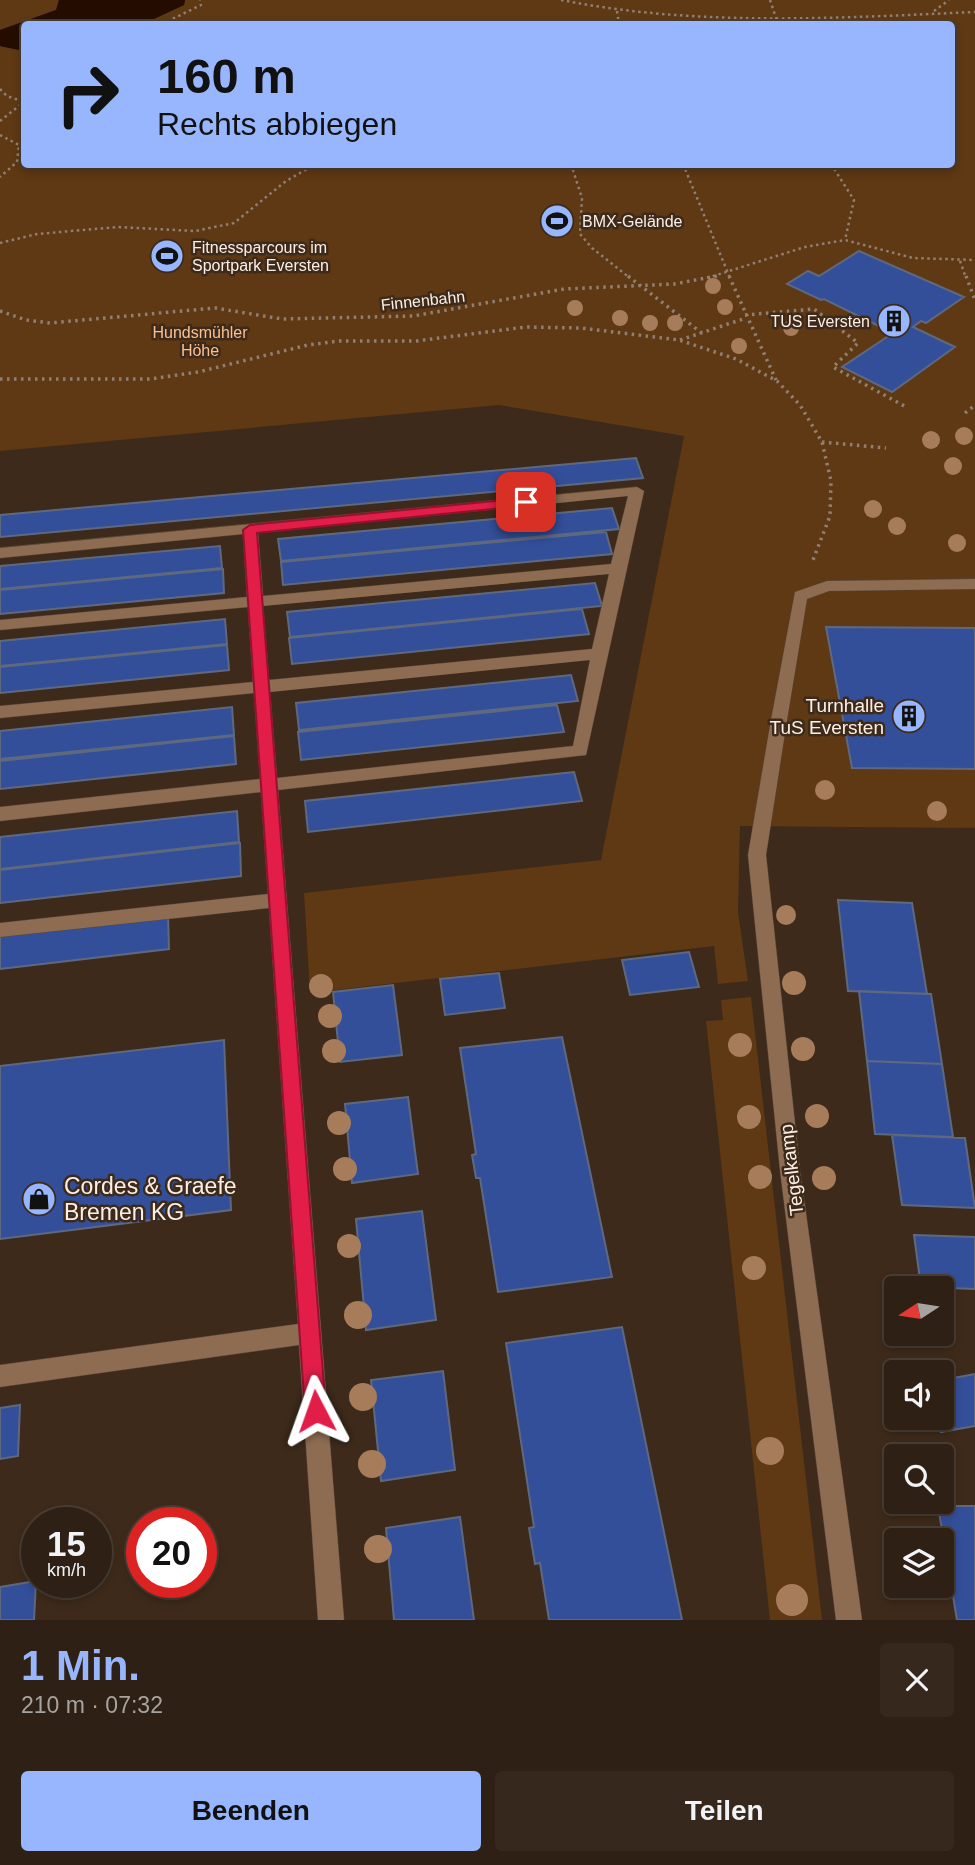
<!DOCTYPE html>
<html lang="de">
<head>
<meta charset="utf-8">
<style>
	:root { --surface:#2e2014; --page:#36281d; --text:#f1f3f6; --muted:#a7a3a0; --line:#493e34; --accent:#97b6fd }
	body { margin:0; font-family:Arial,sans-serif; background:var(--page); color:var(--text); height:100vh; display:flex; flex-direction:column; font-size:26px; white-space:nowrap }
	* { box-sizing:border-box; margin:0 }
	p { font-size:23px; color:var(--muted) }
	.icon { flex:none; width:38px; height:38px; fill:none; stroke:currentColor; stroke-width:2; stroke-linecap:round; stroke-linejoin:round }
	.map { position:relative; height:1620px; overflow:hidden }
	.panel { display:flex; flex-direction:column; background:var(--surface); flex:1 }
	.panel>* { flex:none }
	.guide { position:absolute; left:21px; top:21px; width:934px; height:147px; border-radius:7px; box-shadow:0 4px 10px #0003,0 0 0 2px var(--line); background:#97b6fd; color:#111; overflow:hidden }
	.needle { width:46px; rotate:258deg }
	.controls { position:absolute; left:884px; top:1276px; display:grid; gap:14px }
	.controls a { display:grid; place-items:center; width:70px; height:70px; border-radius:7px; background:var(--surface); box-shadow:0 4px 10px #0003,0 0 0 2px var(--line); font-size:35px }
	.speed { position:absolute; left:21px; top:1507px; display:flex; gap:14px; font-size:35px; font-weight:700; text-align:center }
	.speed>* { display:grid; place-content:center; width:91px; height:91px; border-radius:50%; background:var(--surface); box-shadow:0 4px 10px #0003,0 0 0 2px var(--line); line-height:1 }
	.speed small { font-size:18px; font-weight:400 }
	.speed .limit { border:10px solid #d22; background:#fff; color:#111 }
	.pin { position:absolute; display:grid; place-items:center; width:60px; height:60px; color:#fff; margin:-30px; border-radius:14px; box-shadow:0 4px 10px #0006 }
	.me { position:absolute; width:77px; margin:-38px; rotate:356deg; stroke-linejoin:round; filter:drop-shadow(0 0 5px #0008) }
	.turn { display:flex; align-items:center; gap:24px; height:147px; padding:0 21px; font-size:32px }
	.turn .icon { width:91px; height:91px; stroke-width:2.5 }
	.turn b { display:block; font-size:49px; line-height:60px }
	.round { display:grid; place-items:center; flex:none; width:74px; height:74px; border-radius:7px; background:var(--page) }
	.summary { display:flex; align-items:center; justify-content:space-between; height:119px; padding:0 21px }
	h1 { font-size:42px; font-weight:600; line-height:52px; color:var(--accent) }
	.cta { display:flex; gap:14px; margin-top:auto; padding:14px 21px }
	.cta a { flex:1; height:80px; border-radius:7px; background:var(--accent); color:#111; font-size:28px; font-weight:600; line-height:80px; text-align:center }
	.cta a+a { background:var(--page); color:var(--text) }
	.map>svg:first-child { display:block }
	.green { fill:#5f3814 }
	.water { fill:#240d00 }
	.building { fill:#334f99; stroke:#5e687f; stroke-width:2 }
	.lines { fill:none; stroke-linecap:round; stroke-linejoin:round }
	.service-casing { stroke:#584636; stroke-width:1 }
	.minor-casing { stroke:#584636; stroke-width:1 }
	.path-far1 { stroke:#908073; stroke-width:2.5; stroke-dasharray:2.5 3.5; stroke-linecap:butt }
	.path { stroke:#908073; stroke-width:3.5; stroke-dasharray:2.5 4.5; stroke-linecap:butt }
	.service { fill:#8d6c52; fill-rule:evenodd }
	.minor { fill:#8d6c52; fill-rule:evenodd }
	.tree { fill:#a67c5a }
	.route { fill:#e11d48; stroke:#92132f; stroke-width:2 }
	.labels { text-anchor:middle; stroke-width:5; stroke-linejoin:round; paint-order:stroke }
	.far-poi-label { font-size:16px; fill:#fbefe5; stroke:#3d2a1a; text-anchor:start }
	.far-street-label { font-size:16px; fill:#fbefe5; stroke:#3d2a1a }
	.far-park-label { font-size:16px; fill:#fbc08f; stroke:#3d2a1a }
	.poi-label { font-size:19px; fill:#fbefe5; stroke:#3d2a1a; text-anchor:end }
	.street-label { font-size:19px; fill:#fbefe5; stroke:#3d2a1a }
	.near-poi-label { font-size:23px; fill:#fbefe5; stroke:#3d2a1a; text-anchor:start }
</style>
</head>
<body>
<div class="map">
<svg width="975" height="1620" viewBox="0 0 975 1620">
	<rect width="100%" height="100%" fill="#3d2a1a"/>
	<path class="green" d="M0 0H59L56 10 0 30Z
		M185 0H975V828L740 826 738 912 748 981 718 984 714 946 310 993 304 893 601 860 684 436 499 405 0 451V46L24 51V164H952V24H143L184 5Z
		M751 997 822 1620H770L706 1021 723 1020 721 1000Z"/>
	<path class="water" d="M59 0H185L184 5 143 24H24V51L0 46V30L56 10Z"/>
	<path class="building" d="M859 251 964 297 926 323 921 321 913 327 955 347 892 392 842 367 893 333 824 299 821 300 787 284 808 271 819 276Z
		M636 458 643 478 0 537V515Z
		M612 508 619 529 281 561 278 539Z
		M606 532 612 554 283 585 281 562Z
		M220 546 222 568 0 589V566Z
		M223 569 224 593 0 614V590Z
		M595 583 602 606 290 637 287 612Z
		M582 609 589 634 292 664 289 638Z
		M225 619 227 644 0 666V641Z
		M826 627 975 628V769L852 768Z
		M227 645 229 670 0 693V667Z
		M571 675 578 701 299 730 296 703Z
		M557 705 564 732 301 760 298 732Z
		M232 707 234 735 0 759V731Z
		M234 736 236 764 0 789V761Z
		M574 772 582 801 308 832 305 801Z
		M237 811 239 842 0 869V837Z
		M240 843 241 876 0 903V870Z
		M838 900 912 903 927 994 848 991Z
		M168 914 169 949 0 969V934Z
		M689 952 699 987 630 995 622 960Z
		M499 973 505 1008 445 1015 440 979Z
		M393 985 402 1055 340 1062 333 992Z
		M859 991 931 994 942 1064 867 1061Z
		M562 1037 612 1277 498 1292 480 1178H476L472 1155 476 1154 460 1048Z
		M224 1040 231 1210 0 1239V1066Z
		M867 1061 942 1064 953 1137 875 1134Z
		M408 1097 418 1174 352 1183 345 1104Z
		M892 1135 965 1138 975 1208 902 1205Z
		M422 1211 436 1320 366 1330 356 1219Z
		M914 1235 975 1237V1289L921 1287Z
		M622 1327 682 1620H549L540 1563 535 1564 529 1528 534 1527 506 1343Z
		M443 1371 455 1470 381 1481 371 1380Z
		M975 1374V1426L941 1432 942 1380Z
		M20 1405 18 1456 0 1459V1408Z
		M938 1506H975V1620H957Z
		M460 1517 474 1620H394L386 1528Z
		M36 1581 34 1620H0V1587Z"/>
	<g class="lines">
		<defs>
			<path id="service" d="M637 487 644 491 586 755 278 790 344 1620H318L299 1345 0 1387V1365L298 1324 269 908 0 937V923L268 894 261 792 0 821V807L260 779 254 693 0 718V706L253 682 248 607 0 630V620L247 597 243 534 0 558V548ZM628 496 611 564 263 596 258 533ZM609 574 592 649 269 680 263 606ZM590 660 573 746 277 778 270 692Z
				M975 579V589L829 591 807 599 787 720 785 724H773L771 720 795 592 827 581Z"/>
			<path id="minor" d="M779 714 787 720 766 855 800 1170 862 1620H836L780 1170 748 855 771 720Z"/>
		</defs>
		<use href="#service" class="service-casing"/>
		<use href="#minor" class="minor-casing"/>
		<path class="path-far1" d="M561 0C698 27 837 18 975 12
			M770 0 778 24
			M617 11 619 24
			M934 11 949 0
			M162 24 201 5 200 0
			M0 89 7 96 24 102
			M0 121 24 102
			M0 135 19 145 17 162 0 177
			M571 164 582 198 580 234 592 248 630 278
			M683 164 730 278
			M831 164 854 200 845 240
			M0 243 37 234 118 227 195 231 234 223 286 181 316 164
			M960 261 966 278
			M707 278 805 247 845 240 913 258 975 260"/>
		<path class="path" d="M628 276 703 334
			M729 276 776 380
			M966 276 975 300
			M0 311 26 320 50 323 215 308 282 319 413 316 564 289 674 284 717 276
			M745 315 814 309 858 343 833 367 908 408
			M680 340 746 318
			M0 379H150L198 372 308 345 339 341H416L526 327 581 328 679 340 736 359 777 381 800 405 822 442 831 481 830 516 813 560
			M965 413 975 405
			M822 442 886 448"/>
		<use href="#service" class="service"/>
		<use href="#minor" class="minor"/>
	</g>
	<g class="tree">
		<circle cx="713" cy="286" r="8"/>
		<circle cx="725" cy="307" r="8"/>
		<circle cx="575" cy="308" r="8"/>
		<circle cx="620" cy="318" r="8"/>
		<circle cx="650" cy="323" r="8"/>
		<circle cx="675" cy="323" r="8"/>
		<circle cx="791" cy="328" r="8"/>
		<circle cx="739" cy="346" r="8"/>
		<circle cx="964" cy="436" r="9"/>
		<circle cx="931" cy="440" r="9"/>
		<circle cx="953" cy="466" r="9"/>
		<circle cx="873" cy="509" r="9"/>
		<circle cx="897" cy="526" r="9"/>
		<circle cx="957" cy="543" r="9"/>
		<circle cx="825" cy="790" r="10"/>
		<circle cx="937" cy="811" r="10"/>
		<circle cx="786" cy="915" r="10"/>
		<circle cx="794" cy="983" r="12"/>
		<circle cx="321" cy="986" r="12"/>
		<circle cx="330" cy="1016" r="12"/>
		<circle cx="740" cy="1045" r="12"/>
		<circle cx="803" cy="1049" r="12"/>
		<circle cx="334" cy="1051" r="12"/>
		<circle cx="817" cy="1116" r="12"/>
		<circle cx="749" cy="1117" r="12"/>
		<circle cx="339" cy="1123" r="12"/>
		<circle cx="345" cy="1169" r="12"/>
		<circle cx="760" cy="1177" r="12"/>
		<circle cx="824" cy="1178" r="12"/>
		<circle cx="349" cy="1246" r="12"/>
		<circle cx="754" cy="1268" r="12"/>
		<circle cx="358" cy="1315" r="14"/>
		<circle cx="363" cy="1397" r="14"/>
		<circle cx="770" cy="1451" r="14"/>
		<circle cx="372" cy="1464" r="14"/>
		<circle cx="378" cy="1549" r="14"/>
		<circle cx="792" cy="1600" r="16"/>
	</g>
	<path class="route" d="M526 498 533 502 531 505 257 533 326 1411 323 1419 316 1422 308 1419 305 1411 243 530 250 525Z"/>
	<defs>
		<symbol id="stadium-disc" viewBox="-11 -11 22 22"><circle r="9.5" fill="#97b6fd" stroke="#3d2a1a"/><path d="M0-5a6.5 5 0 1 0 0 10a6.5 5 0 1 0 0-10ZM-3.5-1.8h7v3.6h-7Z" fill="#111"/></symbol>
		<symbol id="building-disc" viewBox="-11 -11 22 22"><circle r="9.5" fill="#97b6fd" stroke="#3d2a1a"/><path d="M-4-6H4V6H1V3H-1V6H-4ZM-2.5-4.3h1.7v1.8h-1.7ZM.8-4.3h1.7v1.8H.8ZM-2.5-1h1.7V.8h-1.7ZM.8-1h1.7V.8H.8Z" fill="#111"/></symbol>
		<symbol id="shop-disc" viewBox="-11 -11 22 22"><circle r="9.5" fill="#97b6fd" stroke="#3d2a1a"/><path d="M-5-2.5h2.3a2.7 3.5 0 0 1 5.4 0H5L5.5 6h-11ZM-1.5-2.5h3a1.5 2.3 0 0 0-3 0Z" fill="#111"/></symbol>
	</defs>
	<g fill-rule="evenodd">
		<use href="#stadium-disc" x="538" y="202" width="38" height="38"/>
		<use href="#stadium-disc" x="148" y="237" width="38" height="38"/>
		<use href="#building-disc" x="875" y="302" width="38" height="38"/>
		<use href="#building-disc" x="890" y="697" width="38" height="38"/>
		<use href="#shop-disc" x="20" y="1180" width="38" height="38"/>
	</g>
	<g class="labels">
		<g class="far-poi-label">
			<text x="582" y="227">BMX-Gelände</text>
			<text x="192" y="253">Fitnessparcours im<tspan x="192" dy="18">Sportpark Eversten</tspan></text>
			<text x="870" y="327" text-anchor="end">TUS Eversten</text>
		</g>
		<g class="far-street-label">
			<text transform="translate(423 300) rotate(-6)" y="6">Finnenbahn</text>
		</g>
		<g class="far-park-label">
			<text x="200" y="338">Hundsmühler<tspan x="200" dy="18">Höhe</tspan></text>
		</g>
		<g class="poi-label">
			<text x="884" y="712">Turnhalle<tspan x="884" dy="22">TuS Eversten</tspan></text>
		</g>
		<g class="street-label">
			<text transform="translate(791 1170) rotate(-97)" y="7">Tegelkamp</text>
		</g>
		<g class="near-poi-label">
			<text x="64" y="1194">Cordes &amp; Graefe<tspan x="64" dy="26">Bremen KG</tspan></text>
		</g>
	</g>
</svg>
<div class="controls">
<a><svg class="needle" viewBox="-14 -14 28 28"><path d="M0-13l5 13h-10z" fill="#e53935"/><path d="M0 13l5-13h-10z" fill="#a7a3a0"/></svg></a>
<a><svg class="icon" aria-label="sound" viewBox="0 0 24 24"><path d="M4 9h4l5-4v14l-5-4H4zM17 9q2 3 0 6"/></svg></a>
<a><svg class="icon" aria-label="search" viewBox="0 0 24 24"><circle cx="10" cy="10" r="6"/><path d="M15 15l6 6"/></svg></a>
<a><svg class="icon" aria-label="layers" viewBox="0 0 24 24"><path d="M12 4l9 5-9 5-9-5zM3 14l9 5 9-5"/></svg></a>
</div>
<div class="speed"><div>15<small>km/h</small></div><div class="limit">20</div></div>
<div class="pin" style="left:526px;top:502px;background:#d93025"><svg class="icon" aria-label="arrive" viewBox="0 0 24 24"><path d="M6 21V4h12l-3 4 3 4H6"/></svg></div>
<svg class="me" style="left:316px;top:1411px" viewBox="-20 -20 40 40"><path d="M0-17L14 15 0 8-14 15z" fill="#e11d48" stroke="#fff" stroke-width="4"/></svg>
<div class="guide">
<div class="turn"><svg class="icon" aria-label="right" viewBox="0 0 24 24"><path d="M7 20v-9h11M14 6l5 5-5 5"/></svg><div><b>160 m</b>Rechts abbiegen</div></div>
</div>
</div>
<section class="panel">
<div class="summary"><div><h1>1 Min.</h1><p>210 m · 07:32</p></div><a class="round"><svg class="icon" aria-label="close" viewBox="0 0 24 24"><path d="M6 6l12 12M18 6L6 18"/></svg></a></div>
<div class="cta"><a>Beenden</a><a>Teilen</a></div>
</section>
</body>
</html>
